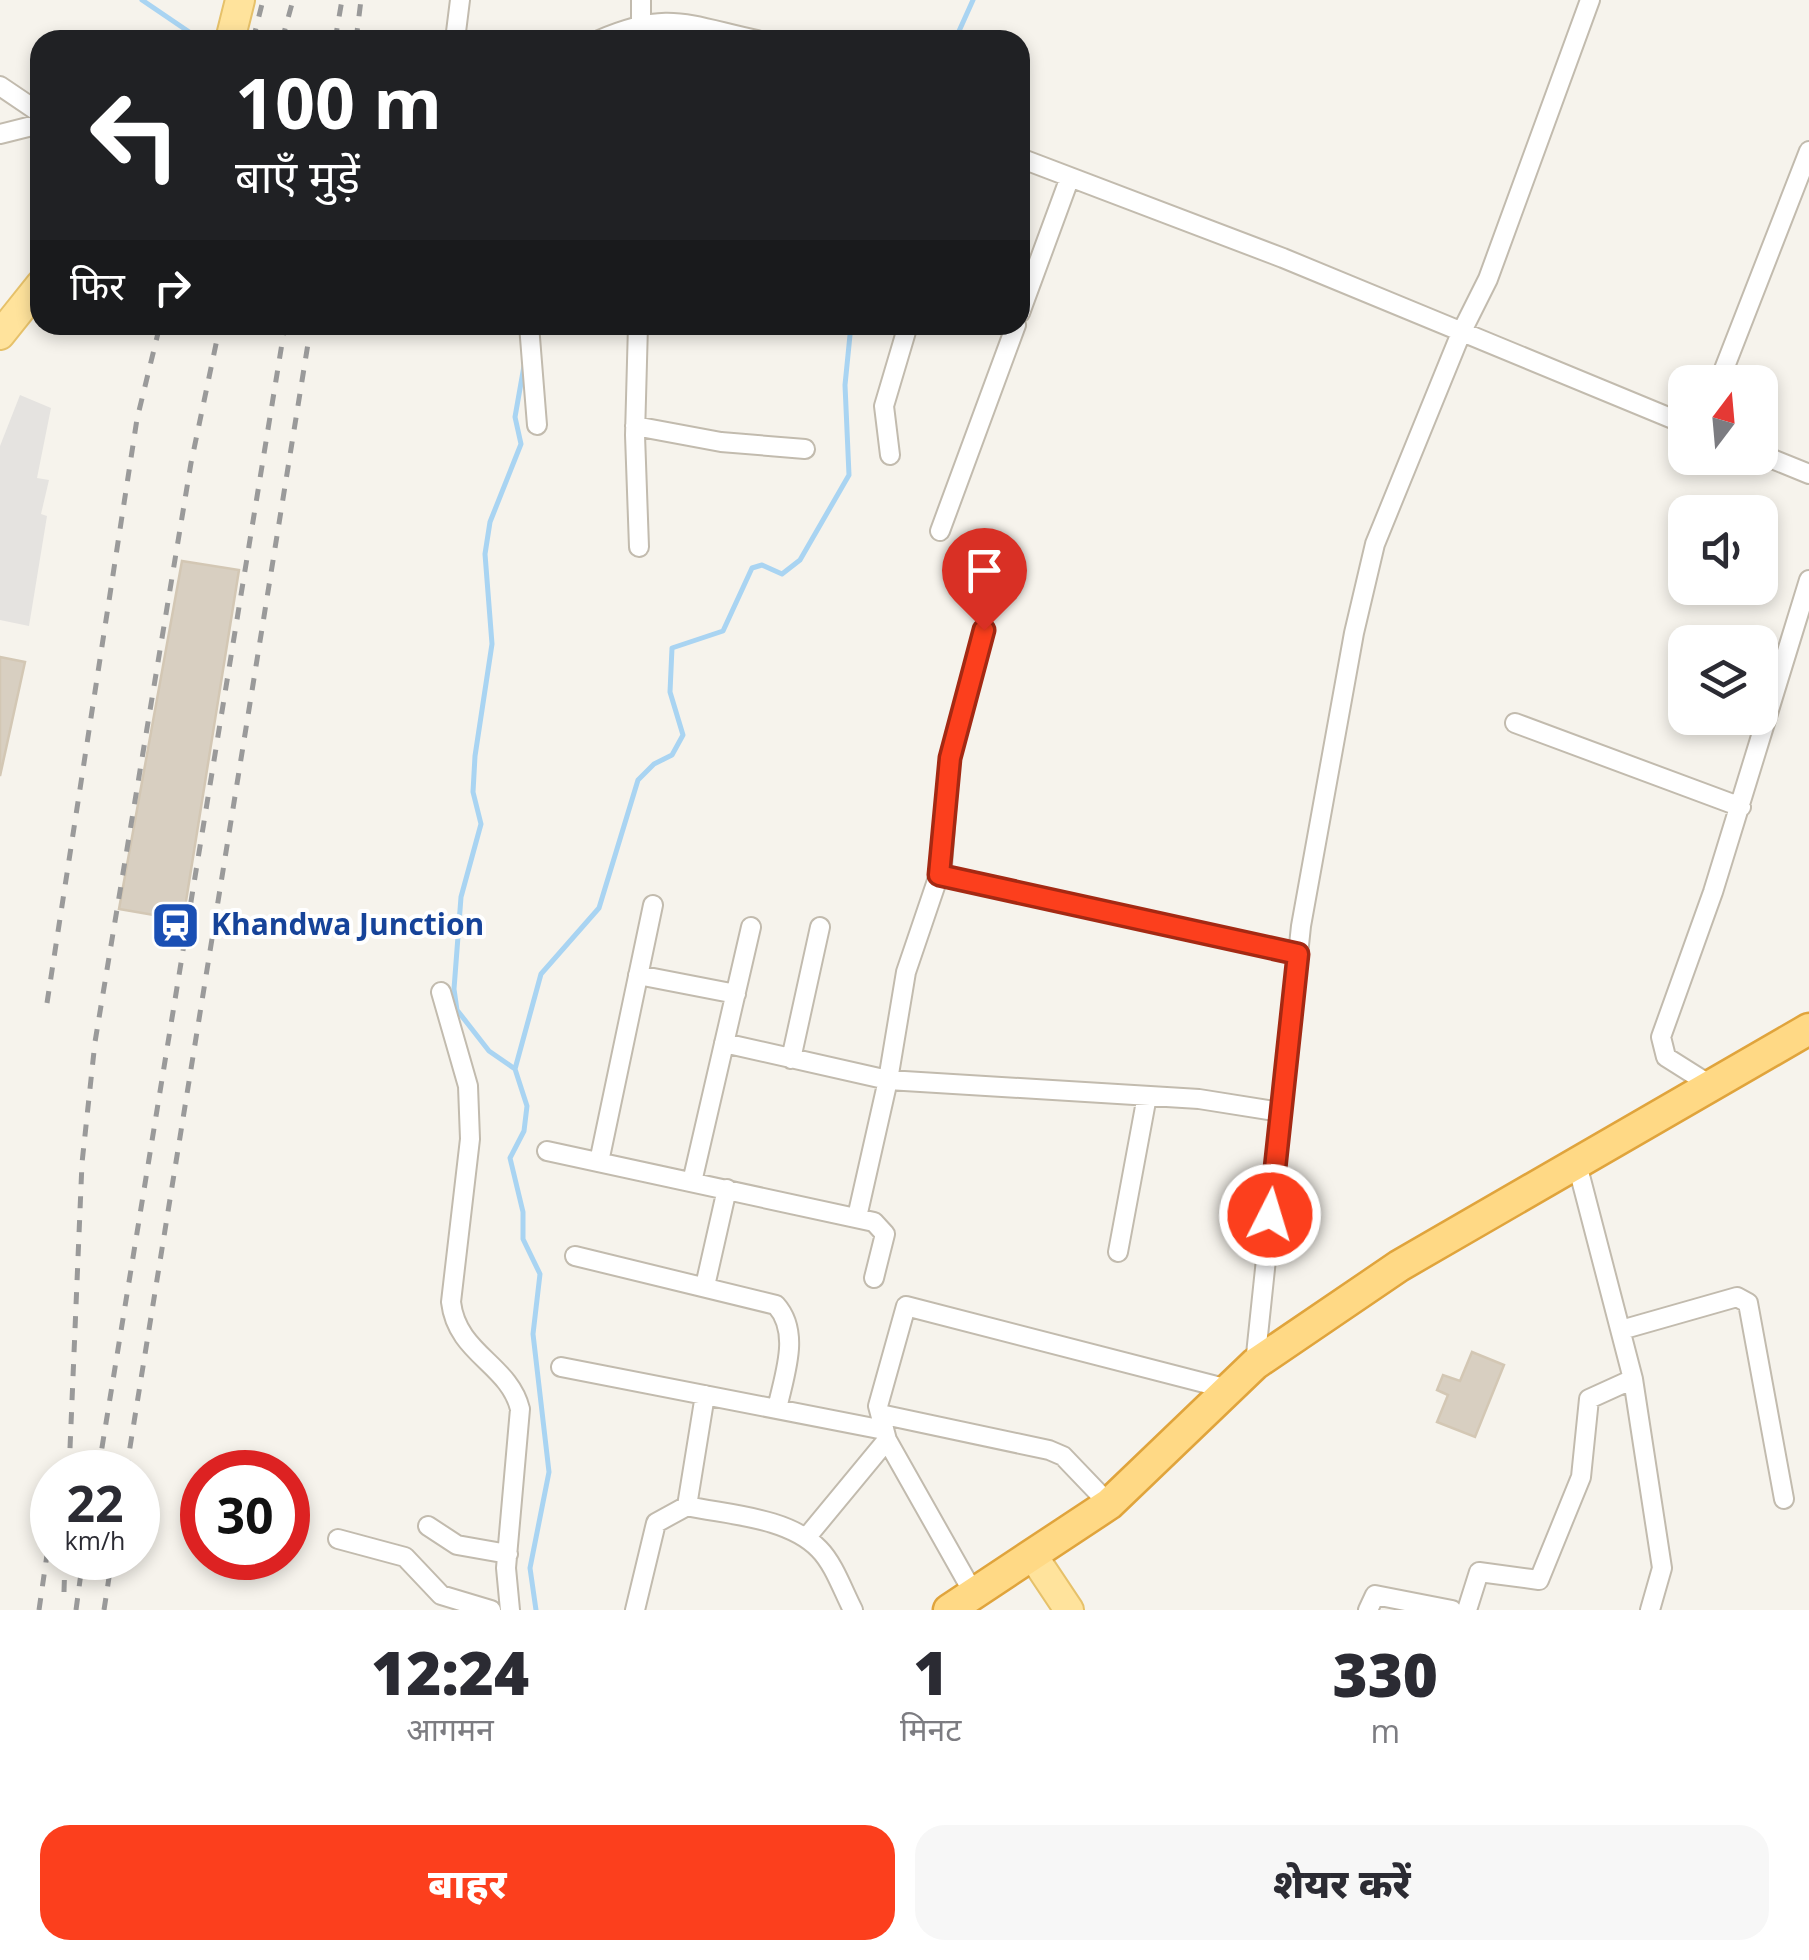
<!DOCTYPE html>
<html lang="hi">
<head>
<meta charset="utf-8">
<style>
	:root { --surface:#fff; --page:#f7f7f7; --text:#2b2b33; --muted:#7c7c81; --accent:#fc3f1d }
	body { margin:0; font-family:"Open Sans","Noto Sans Devanagari",sans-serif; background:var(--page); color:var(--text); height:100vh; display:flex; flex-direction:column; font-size:38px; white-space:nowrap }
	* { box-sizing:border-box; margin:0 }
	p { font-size:32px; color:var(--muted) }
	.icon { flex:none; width:55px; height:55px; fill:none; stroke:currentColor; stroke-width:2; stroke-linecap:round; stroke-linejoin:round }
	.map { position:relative; height:1610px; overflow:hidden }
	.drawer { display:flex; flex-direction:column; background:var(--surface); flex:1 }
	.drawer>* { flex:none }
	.top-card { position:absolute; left:30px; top:30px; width:1000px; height:305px; border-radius:30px; box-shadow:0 5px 15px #0003; background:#202124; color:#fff; overflow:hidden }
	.needle { width:65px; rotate:16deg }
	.buttons { position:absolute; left:1668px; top:365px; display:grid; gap:20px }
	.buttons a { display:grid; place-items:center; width:110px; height:110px; border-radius:20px; background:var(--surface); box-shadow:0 5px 15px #0003; font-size:50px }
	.speed { position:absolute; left:30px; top:1450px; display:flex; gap:20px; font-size:50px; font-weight:700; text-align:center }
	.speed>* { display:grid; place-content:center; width:130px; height:130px; border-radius:50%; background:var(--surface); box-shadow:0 5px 15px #0003; line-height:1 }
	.speed small { font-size:25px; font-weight:400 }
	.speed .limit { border:15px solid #d22; background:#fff; color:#111 }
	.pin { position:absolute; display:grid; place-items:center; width:85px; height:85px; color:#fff; margin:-102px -42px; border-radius:50% 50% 50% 0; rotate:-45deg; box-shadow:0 0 10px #0007 }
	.pin .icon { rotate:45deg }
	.me { position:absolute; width:110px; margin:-55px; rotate:5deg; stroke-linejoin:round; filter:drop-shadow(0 0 8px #0008) }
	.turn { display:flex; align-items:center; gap:35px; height:210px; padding:0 40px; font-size:45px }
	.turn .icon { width:130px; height:130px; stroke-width:2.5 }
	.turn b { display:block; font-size:70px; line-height:85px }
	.then { display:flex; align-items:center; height:95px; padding:0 40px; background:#0003; gap:20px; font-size:38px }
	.eta { display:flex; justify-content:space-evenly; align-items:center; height:170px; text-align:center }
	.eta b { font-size:60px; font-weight:800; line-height:70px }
	.button { display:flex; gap:20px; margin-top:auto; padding:20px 40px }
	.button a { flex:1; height:115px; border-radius:30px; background:var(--accent); color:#fff; font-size:40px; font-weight:800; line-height:115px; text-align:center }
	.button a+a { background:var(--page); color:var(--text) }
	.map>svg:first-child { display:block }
	.parking { fill:#e5e3e0 }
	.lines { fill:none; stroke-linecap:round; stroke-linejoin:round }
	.stream { stroke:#a9d4f2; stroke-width:5 }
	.building { fill:#d8cfc1; stroke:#d3c7b4; stroke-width:2.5 }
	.minor-casing { stroke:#c2bbae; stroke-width:22 }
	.primary-casing { stroke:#e6c16a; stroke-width:32 }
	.trunk-casing { stroke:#e0a43c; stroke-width:35 }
	.minor { stroke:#fff; stroke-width:18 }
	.primary { stroke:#ffe39c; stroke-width:28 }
	.trunk { stroke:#ffd985; stroke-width:30 }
	.rail { stroke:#9a9a9a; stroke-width:5; stroke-dasharray:12 12; stroke-linecap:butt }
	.route-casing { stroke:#a42913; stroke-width:25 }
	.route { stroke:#fc3f1d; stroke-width:18 }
	.labels { text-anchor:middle; stroke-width:8; stroke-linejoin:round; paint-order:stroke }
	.transit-label { font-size:30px; font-weight:bold; fill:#164399; stroke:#fff; text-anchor:start }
</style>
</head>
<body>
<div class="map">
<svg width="1809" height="1610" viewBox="0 0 1809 1610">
	<rect width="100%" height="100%" fill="#f6f3ec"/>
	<path class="parking" d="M20 395 51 408 37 478 49 480 41 514 47 516 29 626 0 620V446Z"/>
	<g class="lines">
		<path class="stream" d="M142 0 201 40
			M955 40 973 0
			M515 1069 489 1051 457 1010 454 989 461 897 481 824 473 792 475 756 492 644 485 554 490 522 521 444 515 417 524 366
			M536 1610 530 1568 549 1472 533 1334 540 1274 523 1239V1212L510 1158 524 1131 527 1106 515 1069 541 974 599 908 638 780 654 764 672 755 683 735 670 692 672 648 723 631 752 568 762 565 782 574 800 560 849 475 845 385 851 325"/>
	</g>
	<path class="building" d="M182 561 239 570 183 920 119 909Z
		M0 657 25 662 0 776Z
		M1472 1352 1504 1365 1475 1437 1437 1422 1448 1395 1437 1390 1443 1375 1460 1381Z"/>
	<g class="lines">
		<defs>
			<path id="minor" d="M455 40 460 0
				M599 40C668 10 687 25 757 40
				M641 40V0
				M0 86 40 113
				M0 134 40 124
				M1020 158 1283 258 1685 424
				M1020 313 1070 177
				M529 325 537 425
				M638 325 635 435 639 547
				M1719 382 1809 151
				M635 426 721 442 805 449
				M1760 454 1809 474
				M890 455 884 406 908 325
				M940 531 1016 325
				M1515 723 1741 807
				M939 875 1297 954
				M638 975 736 994
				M441 992 468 1086 470 1139 451 1302C457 1354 509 1364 520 1409L506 1568 510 1610
				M724 1043 888 1080 1199 1099 1280 1112
				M791 1059 820 927
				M1712 1086 1666 1057 1661 1037 1713 892 1809 580
				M547 1151 874 1222 885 1234 874 1278
				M599 1162 653 905
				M1577 1164 1633 1379 1662 1568 1650 1610
				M692 1182 751 927
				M857 1217 888 1080 906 972 942 866 950 758 984 630
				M1118 1252 1147 1096
				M575 1256 776 1305C801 1333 784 1375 777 1409
				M705 1286 727 1189
				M1621 1330 1737 1297 1748 1303 1784 1499
				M1255 1364 1301 926 1354 633 1375 544 1461 333 1488 279 1590 0
				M561 1367 884 1430
				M880 1414 1049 1450 1063 1456 1109 1504
				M687 1506 705 1395
				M428 1526 457 1545 508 1554
				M806 1538 887 1440
				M338 1539 405 1557 441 1595 491 1610
				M974 1594 887 1440 878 1406 906 1306 1228 1389
				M635 1610 656 1523 687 1506C728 1515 788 1517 819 1549 834 1564 843 1591 853 1610
				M1368 1610 1375 1595 1452 1610
				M1467 1610 1479 1572 1539 1580 1581 1477 1589 1399 1633 1379"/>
			<path id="primary" d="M230 40 240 0
				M0 335 40 285
				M1033 1556 1069 1610"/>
			<path id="trunk" d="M949 1610 1109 1504 1255 1364 1399 1266 1809 1029"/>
		</defs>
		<use href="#minor" class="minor-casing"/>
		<use href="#primary" class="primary-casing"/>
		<use href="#trunk" class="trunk-casing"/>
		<use href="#minor" class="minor"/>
		<use href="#primary" class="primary"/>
		<use href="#trunk" class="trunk"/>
		<path class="rail" d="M253 40 263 0
			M282 40 293 0
			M335 40 342 0
			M356 40 361 0
			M47 1003 137 419 160 325
			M69 1472 82 1163 95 1042 191 463 220 325
			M98 1472 285 325
			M126 1472 311 325
			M64 1592 65 1558
			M39 1610 52 1520
			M76 1610 83 1558
			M104 1610 112 1558"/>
	</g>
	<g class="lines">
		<defs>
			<path id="route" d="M984 630 950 758 939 875 1298 954 1270 1215"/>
		</defs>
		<use href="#route" class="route-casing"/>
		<use href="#route" class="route"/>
	</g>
	<defs>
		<symbol id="station-square" viewBox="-11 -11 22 22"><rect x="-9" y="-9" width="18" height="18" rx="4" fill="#1a4fb4" stroke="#fff"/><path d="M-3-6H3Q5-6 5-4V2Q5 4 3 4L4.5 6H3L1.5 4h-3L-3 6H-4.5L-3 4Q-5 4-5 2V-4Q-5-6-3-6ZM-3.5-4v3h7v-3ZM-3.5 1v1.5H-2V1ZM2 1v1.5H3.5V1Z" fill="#fff"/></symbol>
	</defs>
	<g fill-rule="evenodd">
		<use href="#station-square" x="148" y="898" width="55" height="55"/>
	</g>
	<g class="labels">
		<g class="transit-label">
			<text x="211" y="935">Khandwa Junction</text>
		</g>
	</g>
</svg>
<div class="buttons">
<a><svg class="needle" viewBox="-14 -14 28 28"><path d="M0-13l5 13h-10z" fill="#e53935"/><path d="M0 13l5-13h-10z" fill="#7c7c81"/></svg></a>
<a><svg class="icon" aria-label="sound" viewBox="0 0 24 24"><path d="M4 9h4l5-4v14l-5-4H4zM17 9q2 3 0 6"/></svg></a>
<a><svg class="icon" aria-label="layers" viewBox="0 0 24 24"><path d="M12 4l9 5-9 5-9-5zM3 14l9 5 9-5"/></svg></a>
</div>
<div class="speed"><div>22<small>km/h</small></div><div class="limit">30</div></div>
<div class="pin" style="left:984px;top:630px;background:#d93025"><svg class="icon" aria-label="arrive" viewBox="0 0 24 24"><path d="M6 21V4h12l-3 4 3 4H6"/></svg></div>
<svg class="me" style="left:1270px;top:1215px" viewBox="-20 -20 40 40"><circle r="17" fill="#fc3f1d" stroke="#fff" stroke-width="3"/><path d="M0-11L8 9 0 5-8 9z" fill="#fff"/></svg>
<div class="top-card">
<div class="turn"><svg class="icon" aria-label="left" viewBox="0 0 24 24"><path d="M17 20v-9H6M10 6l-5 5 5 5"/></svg><div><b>100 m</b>बाएँ मुड़ें</div></div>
<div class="then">फिर<svg class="icon" aria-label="right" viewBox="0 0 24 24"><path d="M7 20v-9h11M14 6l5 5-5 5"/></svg></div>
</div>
</div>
<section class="drawer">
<div class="eta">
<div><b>12:24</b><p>आगमन</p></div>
<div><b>1</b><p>मिनट</p></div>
<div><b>330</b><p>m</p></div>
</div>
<div class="button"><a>बाहर</a><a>शेयर करें</a></div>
</section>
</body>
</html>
